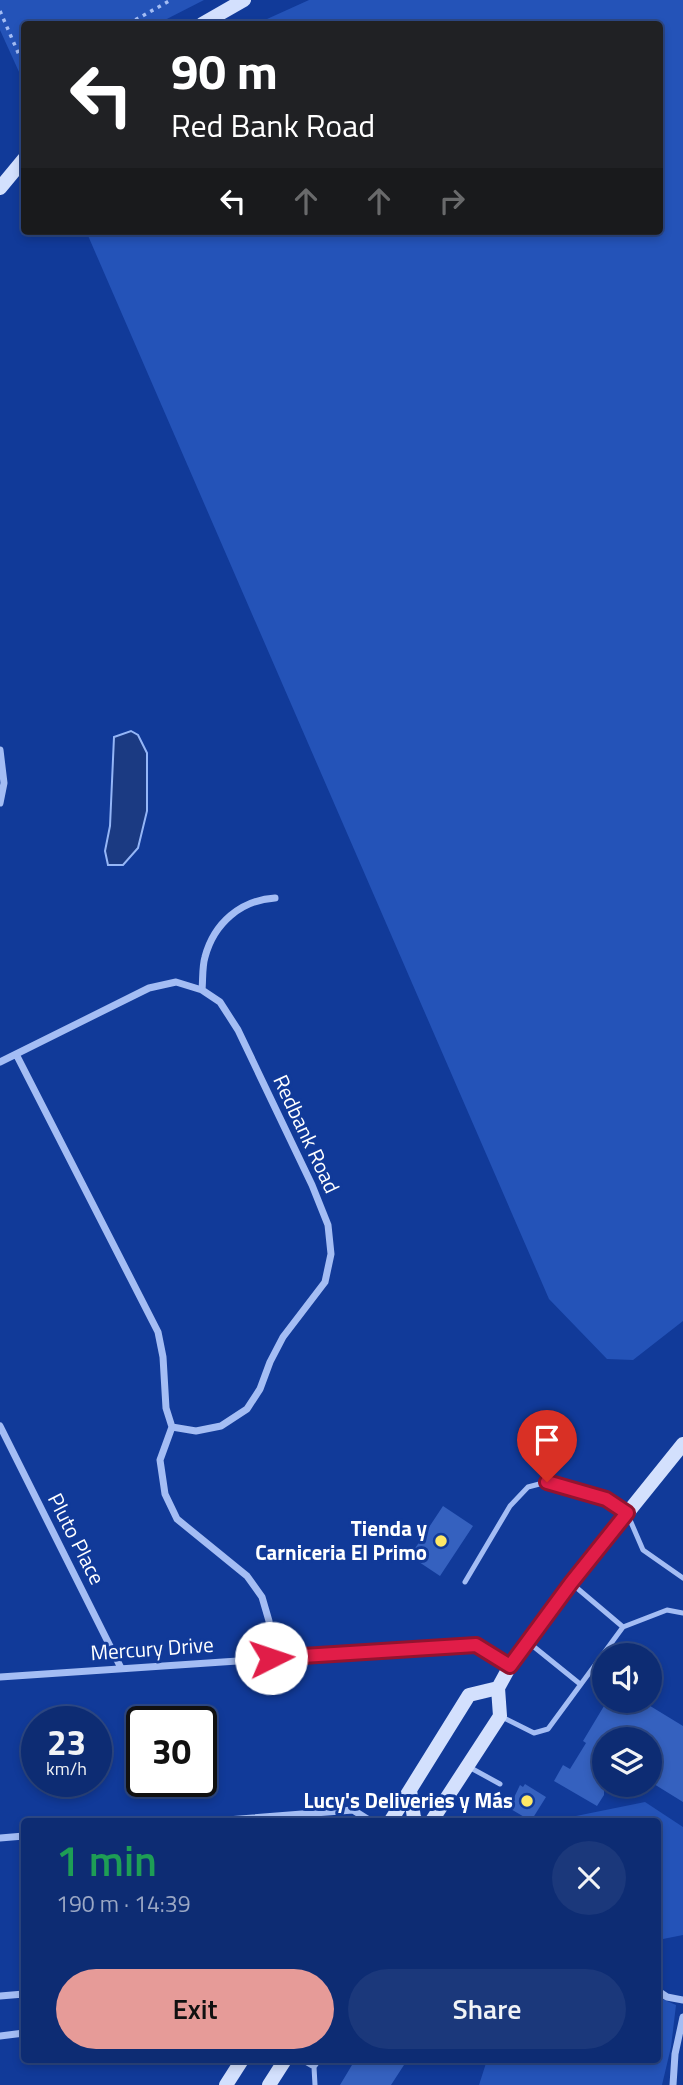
<!DOCTYPE html>
<html lang="en">
<head>
<meta charset="utf-8">
<style>
	:root { --surface:#0d2c73; --page:#1b387b; --text:#f1f3f6; --muted:#9aa7c4; --line:#2d4885; --accent:#e69b98 }
	body { margin:0; font-family:"Titillium Web",sans-serif; background:var(--page); color:var(--text); height:100vh; display:flex; flex-direction:column; font-size:26px; white-space:nowrap }
	* { box-sizing:border-box; margin:0 }
	p { font-size:23px; color:var(--muted) }
	.icon { flex:none; width:38px; height:38px; fill:none; stroke:currentColor; stroke-width:2; stroke-linecap:round; stroke-linejoin:round }
	.map { position:relative; flex:1; overflow:hidden }
	.drawer { position:absolute; left:21px; top:1818px; width:640px; height:245px; display:flex; flex-direction:column; background:var(--surface); border-radius:7px; box-shadow:0 4px 10px #0003,0 0 0 2px var(--line) }
	.drawer>* { flex:none }
	.hud { position:absolute; left:21px; top:21px; width:642px; height:214px; border-radius:7px; box-shadow:0 4px 10px #0003,0 0 0 2px var(--line); background:#202124; color:#fff; overflow:hidden }
	.controls { position:absolute; left:592px; top:1643px; display:grid; gap:14px }
	.controls a { display:grid; place-items:center; width:70px; height:70px; border-radius:50%; background:var(--surface); box-shadow:0 4px 10px #0003,0 0 0 2px var(--line); font-size:35px }
	.speed { position:absolute; left:21px; top:1706px; display:flex; gap:14px; font-size:35px; font-weight:700; text-align:center }
	.speed>* { display:grid; place-content:center; width:91px; height:91px; border-radius:50%; background:var(--surface); box-shadow:0 4px 10px #0003,0 0 0 2px var(--line); line-height:1 }
	.speed small { font-size:18px; font-weight:400 }
	.speed .limit { border:4px solid #111; border-radius:10px; background:#fff; color:#111 }
	.pin { position:absolute; display:grid; place-items:center; width:60px; height:60px; color:#fff; margin:-72px -30px; border-radius:50% 50% 50% 0; rotate:-45deg; box-shadow:0 0 7px #0007 }
	.pin .icon { rotate:45deg }
	.me { position:absolute; width:77px; margin:-38px; rotate:86deg; stroke-linejoin:round; filter:drop-shadow(0 0 5px #0008) }
	.turn { display:flex; align-items:center; gap:24px; height:147px; padding:0 35px; font-size:32px }
	.turn .icon { width:91px; height:91px; stroke-width:2.5 }
	.turn b { display:block; font-size:49px; line-height:60px }
	.lanes { display:flex; align-items:center; height:66px; padding:0 35px; background:#0003; justify-content:center; gap:35px; direction:ltr }
	.lanes .off { opacity:.35 }
	.round { display:grid; place-items:center; flex:none; width:74px; height:74px; border-radius:37px; background:var(--page) }
	.headline { display:flex; align-items:center; justify-content:space-between; height:119px; padding:0 35px }
	h1 { font-size:42px; font-weight:600; line-height:52px; color:#1e9e55 }
	.primary-button { display:flex; gap:14px; margin-top:auto; padding:14px 35px }
	.primary-button a { flex:1; height:80px; border-radius:42px; background:var(--accent); color:#111; font-size:28px; font-weight:600; line-height:80px; text-align:center }
	.primary-button a+a { background:var(--page); color:var(--text) }
	.map>svg:first-child { display:block }
	.green { fill:#2453b8 }
	.water { fill:#1b3a82; stroke:#95b6f7; stroke-width:2 }
	.building { fill:#3561bf }
	.lines { fill:none; stroke-linecap:round; stroke-linejoin:round }
	.path { stroke:#a4bdf4; stroke-width:3.5; stroke-dasharray:3.5 5; stroke-linecap:butt }
	.lane { stroke:#a4bdf4; stroke-width:5 }
	.street { stroke:#a4bdf4; stroke-width:7 }
	.secondary { stroke:#d3e0fd; stroke-width:14 }
	.route-casing { stroke:#92132f; stroke-width:18 }
	.route { stroke:#e11d48; stroke-width:12 }
	.poi-dot { fill:#ffe866; stroke:#113a99; stroke-width:2.5 }
	.labels { text-anchor:middle; stroke-width:6; stroke-linejoin:round; paint-order:stroke }
	.street-label { font-size:21px; fill:#fff; stroke:#113a99 }
	.poi-label { font-size:21px; font-weight:bold; fill:#fff; stroke:#113a99; text-anchor:end }
</style>
</head>
<body>
<div class="map">
<svg width="683" height="2085" viewBox="0 0 683 2085">
	<rect width="100%" height="100%" fill="#113a99"/>
	<path class="green" d="M0 0H204L157 24H24V83L0 30Z
		M309 0H683V1321L633 1360 607 1359 549 1299 86 231H660V24H256Z
		M645 1802 683 1827V1935L658 1940V1822H564L571 1817Z
		M658 1997 676 2005 671 2047 662 2085H479L487 2060H658Z"/>
	<path class="water" d="M131 731 138 735 147 753V811L138 848 123 865H108L105 851 110 826 114 737Z"/>
	<path class="building" d="M443 1506 473 1526 440 1576 410 1556Z
		M607 1701H642L683 1726V1802L649 1781V1740H604V1795L597 1806 554 1781 563 1765 570 1769 586 1743 583 1741Z
		M525 1784 546 1797 531 1821 509 1808 520 1785 523 1787Z
		M355 2060H395L404 2065 391 2085H340Z"/>
	<g class="lines">
		<path class="path" d="M0 11 20 57 24 60
			M128 24 171 0"/>
		<path class="lane" d="M465 1582 510 1506 528 1487 547 1482 606 1498 627 1513 643 1550 683 1578
			M571 1583 623 1627
			M528 1642 580 1684
			M502 1717 534 1733 548 1729 623 1627 667 1610 683 1613
			M469 1767 500 1784
			M302 2060 314 2067 319 2060
			M314 2067 315 2085"/>
		<path class="street" d="M0 750 4 783 0 803
			M202 990C203 979 202 967 205 957 214 923 241 900 275 898
			M16 1054 158 1332 163 1357 166 1408 172 1427 160 1460 165 1494 177 1519 247 1576 262 1597 269 1621 271 1658
			M0 1062 149 988 176 982 202 990 220 1002 238 1030 312 1185 328 1225 331 1254 325 1282 283 1337 270 1362 260 1389 247 1409 221 1426 196 1431 172 1427
			M0 1426 121 1668
			M0 1677 476 1645 509 1666
			M201 1822 353 1810 372 1822
			M0 1838 24 1836
			M658 1991 667 1997 683 2000
			M0 1996 24 1994
			M0 2036 24 2033
			M673 2085 675 2054 683 2017"/>
		<path class="secondary" d="M202 24 244 0
			M0 188 24 159
			M410 1790 414 1818 417 1822
			M390 1822 469 1695 498 1688
			M431 1822 500 1716 498 1688 510 1666 571 1583 683 1444
			M226 2085 242 2060
			M269 2085 285 2060"/>
	</g>
	<g class="lines">
		<defs>
			<path id="route" d="M271 1658 476 1645 510 1666 571 1583 627 1513 606 1499 547 1482"/>
		</defs>
		<use href="#route" class="route-casing"/>
		<use href="#route" class="route"/>
	</g>
	<g class="poi-dot">
		<circle cx="441" cy="1541" r="7"/>
		<circle cx="527" cy="1801" r="7"/>
	</g>
	<g class="labels">
		<g class="street-label">
			<text transform="translate(306 1134) rotate(65)" y="7">Redbank Road</text>
			<text transform="translate(76 1539) rotate(63)" y="7">Pluto Place</text>
			<text transform="translate(152 1649) rotate(-4)" y="7">Mercury Drive</text>
		</g>
		<g class="poi-label">
			<text x="427" y="1536">Tienda y<tspan x="427" dy="24">Carniceria El Primo</tspan></text>
			<text x="513" y="1808">Lucy's Deliveries y Más</text>
		</g>
	</g>
</svg>
<div class="controls">
<a><svg class="icon" aria-label="sound" viewBox="0 0 24 24"><path d="M4 9h4l5-4v14l-5-4H4zM17 9q2 3 0 6"/></svg></a>
<a><svg class="icon" aria-label="layers" viewBox="0 0 24 24"><path d="M12 4l9 5-9 5-9-5zM3 14l9 5 9-5"/></svg></a>
</div>
<div class="speed"><div>23<small>km/h</small></div><div class="limit">30</div></div>
<div class="pin" style="left:547px;top:1482px;background:#d93025"><svg class="icon" aria-label="arrive" viewBox="0 0 24 24"><path d="M6 21V4h12l-3 4 3 4H6"/></svg></div>
<svg class="me" style="left:271px;top:1658px" viewBox="-20 -20 40 40"><circle r="19" fill="#fff"/><path d="M0-13L10 11 0 6-10 11z" fill="#e11d48"/></svg>
<div class="hud">
<div class="turn"><svg class="icon" aria-label="left" viewBox="0 0 24 24"><path d="M17 20v-9H6M10 6l-5 5 5 5"/></svg><div><b>90 m</b>Red Bank Road</div></div>
<div class="lanes"><svg class="icon" aria-label="left" viewBox="0 0 24 24"><path d="M17 20v-9H6M10 6l-5 5 5 5"/></svg><svg class="icon off" aria-label="ahead" viewBox="0 0 24 24"><path d="M12 20V5M6 11l6-6 6 6"/></svg><svg class="icon off" aria-label="ahead" viewBox="0 0 24 24"><path d="M12 20V5M6 11l6-6 6 6"/></svg><svg class="icon off" aria-label="right" viewBox="0 0 24 24"><path d="M7 20v-9h11M14 6l5 5-5 5"/></svg></div>
</div>
<section class="drawer">
<div class="headline"><div><h1>1 min</h1><p>190 m · 14:39</p></div><a class="round"><svg class="icon" aria-label="close" viewBox="0 0 24 24"><path d="M6 6l12 12M18 6L6 18"/></svg></a></div>
<div class="primary-button"><a>Exit</a><a>Share</a></div>
</section>
</div>
</body>
</html>
